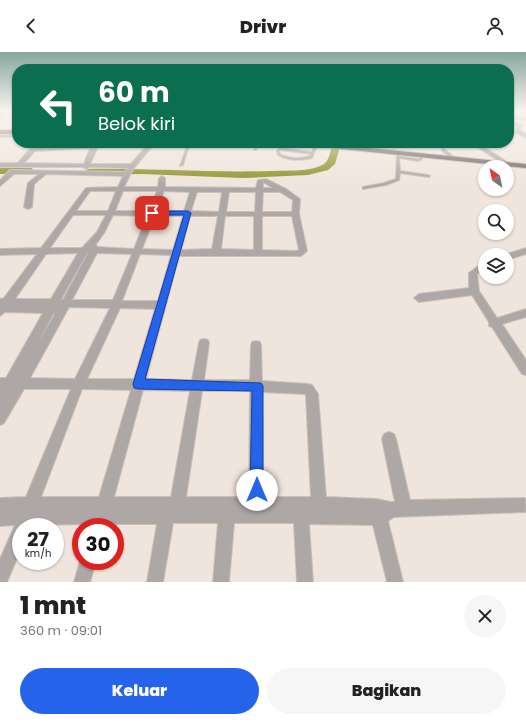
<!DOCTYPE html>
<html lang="id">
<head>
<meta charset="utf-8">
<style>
	:root { --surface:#fff; --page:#f6f6f6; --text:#222; --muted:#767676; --accent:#2563eb }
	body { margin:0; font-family:Poppins,sans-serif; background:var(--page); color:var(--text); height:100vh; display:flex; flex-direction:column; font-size:15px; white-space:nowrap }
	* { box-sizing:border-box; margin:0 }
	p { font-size:13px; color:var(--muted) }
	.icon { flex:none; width:22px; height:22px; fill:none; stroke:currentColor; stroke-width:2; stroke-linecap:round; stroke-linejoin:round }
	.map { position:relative; height:530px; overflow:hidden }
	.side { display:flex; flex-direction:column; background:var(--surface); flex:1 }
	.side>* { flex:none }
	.banner { position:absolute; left:12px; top:12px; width:502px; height:84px; border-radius:16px; box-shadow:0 1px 3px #0004; background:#0b6e4f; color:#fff; overflow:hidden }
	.needle { width:26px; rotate:327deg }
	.tools { position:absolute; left:478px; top:108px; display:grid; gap:8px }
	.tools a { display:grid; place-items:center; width:36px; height:36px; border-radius:50%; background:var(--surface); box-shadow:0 1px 3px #0004; font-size:20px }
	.speed { position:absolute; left:12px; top:466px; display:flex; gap:8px; font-size:20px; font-weight:700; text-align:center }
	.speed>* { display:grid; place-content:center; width:52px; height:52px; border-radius:50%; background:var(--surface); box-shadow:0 1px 3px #0004; line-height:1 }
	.speed small { font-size:10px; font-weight:400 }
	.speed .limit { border:6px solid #d22; background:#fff; color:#111 }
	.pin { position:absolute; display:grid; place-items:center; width:34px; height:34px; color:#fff; margin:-17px; border-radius:8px; box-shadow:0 2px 6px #0006 }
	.me { position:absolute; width:44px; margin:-22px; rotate:0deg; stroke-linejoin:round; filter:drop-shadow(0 0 3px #0008) }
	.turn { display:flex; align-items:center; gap:14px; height:84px; padding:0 20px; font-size:18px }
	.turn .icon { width:52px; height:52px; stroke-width:2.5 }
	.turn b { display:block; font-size:28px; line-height:34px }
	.round { display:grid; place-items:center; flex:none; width:42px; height:42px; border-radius:21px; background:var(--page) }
	.summary { display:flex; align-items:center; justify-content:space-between; height:68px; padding:0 20px }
	h1 { font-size:24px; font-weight:800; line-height:30px }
	.button { display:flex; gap:8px; margin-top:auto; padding:8px 20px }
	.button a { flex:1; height:46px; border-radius:24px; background:var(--accent); color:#fff; font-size:16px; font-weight:800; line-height:46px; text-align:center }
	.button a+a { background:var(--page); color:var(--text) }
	header { display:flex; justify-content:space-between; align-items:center; height:52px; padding:0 20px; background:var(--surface); font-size:18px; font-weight:800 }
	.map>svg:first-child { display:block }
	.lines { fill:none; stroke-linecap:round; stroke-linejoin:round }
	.river { fill:#92932e; fill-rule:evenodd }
	.service-casing { stroke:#cac0b9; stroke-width:2 }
	.minor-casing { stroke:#cac0b9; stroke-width:2 }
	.trunk-casing { stroke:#cac0b9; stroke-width:2 }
	.service { fill:#ada7a6; fill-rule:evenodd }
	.minor { fill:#ada7a6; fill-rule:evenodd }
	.trunk { fill:#746866; fill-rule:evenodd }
	.route { fill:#2563eb; stroke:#184099 }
</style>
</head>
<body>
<header><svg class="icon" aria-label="back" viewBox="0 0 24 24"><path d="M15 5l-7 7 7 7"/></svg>Drivr<svg class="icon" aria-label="person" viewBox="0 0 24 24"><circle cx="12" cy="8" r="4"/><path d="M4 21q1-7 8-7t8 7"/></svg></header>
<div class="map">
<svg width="526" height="530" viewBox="0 0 526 530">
	<rect width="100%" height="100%" fill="#f0e5dc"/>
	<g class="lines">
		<path class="river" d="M333 91H341L335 112 328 118 308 123 243 126 142 122 88 123 83 120 88 117C149 116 211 121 272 119 287 118 306 120 320 114 330 111 330 99 333 91Z
			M0 116H31L36 119 31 122H0Z"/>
		<defs>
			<path id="service" d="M2 79 4 80 3 83H17V85H0Z
				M190 91H192L188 97 183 113 180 114 186 97Z
				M257 91H259L256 98H254Z
				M282 91H284L281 96 312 100 315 92 317 93 312 106C300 109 289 109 278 103L277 99ZM280 98 311 102 310 104C300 107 290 107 280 102L279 99Z
				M352 91H354L355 97 353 96Z
				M442 97H444L455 106 453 107 442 99Z
				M397 100 399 101V104L418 107H420V102H422V107L418 109 399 106 400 119 428 123 430 124 429 125 400 121 399 128 386 133 363 137V135L384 131 396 127Z"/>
			<path id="minor" d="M3 59H8L0 65V62Z
				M509 64 526 66V68L509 66Z
				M509 68 522 73 520 78 526 82V86L515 80 517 75 509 71Z
				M35 91 40 92 37 95 92 92 97 97 90 112H131L149 91H155L133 117 124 135H158L159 126 162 124 165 126V135L256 136 258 128 266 127 286 137 300 147 299 162 307 199 301 204H179L146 327 192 328 199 291 200 288 204 287 208 288 209 291 204 328H250L251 293 252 290 256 289 260 290 261 293 262 329 308 332 312 333 318 342 326 445 376 447 391 450H395L382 387 384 382 389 380 394 382 396 387 410 448 525 446 526 460 394 465 388 469 403 530H387L373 473 309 472 313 530H297L294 471H234L229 530H213L218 471H173L163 530H147L157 472H107L106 475H90L91 472 30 473V475H21V497L7 530H0V507L15 473 0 474V446L26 445 71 337H24L4 371 0 373V326H6L43 261 5 260 0 264V247L4 246 37 202 0 203V197L41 196 86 136 118 135 123 124 46 122 34 132 32 155 28 157 24 155 28 131 39 122H14L0 134V128L10 118 125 120 128 116 89 115 86 117 83 115H0V111H18ZM90 96 84 112 24 111 35 99ZM263 130 273 136H263ZM90 139H116L108 159H76ZM123 139H157L149 159H115ZM164 139 190 140 184 159H156ZM197 140H222L219 160 191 159ZM229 140H256L255 160H226ZM263 140H280L293 148 292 160H262ZM73 163H106L97 180 82 196H50ZM113 163 147 164 134 197 97 195 96 192 104 181ZM155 164H183L173 198 142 197ZM190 164H218L212 197 181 198ZM225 164H254V198L221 197ZM262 164H292L299 198 296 199 262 198ZM78 201 51 247H15L46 202ZM87 201H88L63 248 61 247ZM97 201 132 202 113 248H72ZM140 202 171 203 158 249H122ZM69 255 110 256 75 327 30 326ZM120 256 155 257 134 327H87ZM53 262H55L37 292ZM82 337 131 338 99 445H41ZM143 338 190 339 171 445H114ZM202 339H250L249 445H186ZM262 340 305 342 306 344 311 445H263Z
				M471 91H478L510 112 505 113Z
				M526 196V202L507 208V203H504Z
				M485 209V216L477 222 479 239 497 266 526 257V265L502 272 526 308V323L522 322 492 275 489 274V270L472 243 419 250 414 246 419 242 469 236V221Z
				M81 506V509H96L90 530H74Z"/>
			<path id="trunk" d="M0 78H17V82H0Z
				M299 91H320L526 112V116L302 93Z"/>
		</defs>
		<use href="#service" class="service-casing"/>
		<use href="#minor" class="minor-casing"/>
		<use href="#trunk" class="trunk-casing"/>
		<use href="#service" class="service"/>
		<use href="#minor" class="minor"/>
		<use href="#trunk" class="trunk"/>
	</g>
	<linearGradient id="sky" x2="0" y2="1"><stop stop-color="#85a79e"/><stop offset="0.44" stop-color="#f8f3ef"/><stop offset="1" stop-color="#f8f3ef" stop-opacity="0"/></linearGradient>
	<rect width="526" height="134" fill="url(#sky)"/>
	<path class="route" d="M188 159 191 161 145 327 261 331 263 334V438L261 442 257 444 252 442 250 438 252 339 138 337 134 336 133 332 184 163H152L149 161 152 159Z"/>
</svg>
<div class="tools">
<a><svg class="needle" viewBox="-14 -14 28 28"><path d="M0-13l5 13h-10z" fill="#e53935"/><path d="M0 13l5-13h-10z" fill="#767676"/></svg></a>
<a><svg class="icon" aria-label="search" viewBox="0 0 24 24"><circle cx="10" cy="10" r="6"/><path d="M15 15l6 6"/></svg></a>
<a><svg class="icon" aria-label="layers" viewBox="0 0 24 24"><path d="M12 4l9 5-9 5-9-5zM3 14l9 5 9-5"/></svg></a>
</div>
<div class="speed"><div>27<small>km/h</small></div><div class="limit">30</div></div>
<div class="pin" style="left:152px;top:161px;background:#d93025"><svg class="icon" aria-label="arrive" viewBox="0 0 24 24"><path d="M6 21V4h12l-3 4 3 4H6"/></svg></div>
<svg class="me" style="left:257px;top:438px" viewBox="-20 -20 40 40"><circle r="19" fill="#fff"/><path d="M0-13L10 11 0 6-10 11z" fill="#2563eb"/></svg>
<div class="banner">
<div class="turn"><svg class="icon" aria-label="left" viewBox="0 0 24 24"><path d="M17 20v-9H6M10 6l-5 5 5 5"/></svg><div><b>60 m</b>Belok kiri</div></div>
</div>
</div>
<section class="side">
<div class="summary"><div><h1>1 mnt</h1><p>360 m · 09:01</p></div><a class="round"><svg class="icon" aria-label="close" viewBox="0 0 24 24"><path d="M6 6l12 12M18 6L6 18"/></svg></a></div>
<div class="button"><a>Keluar</a><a>Bagikan</a></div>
</section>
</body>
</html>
